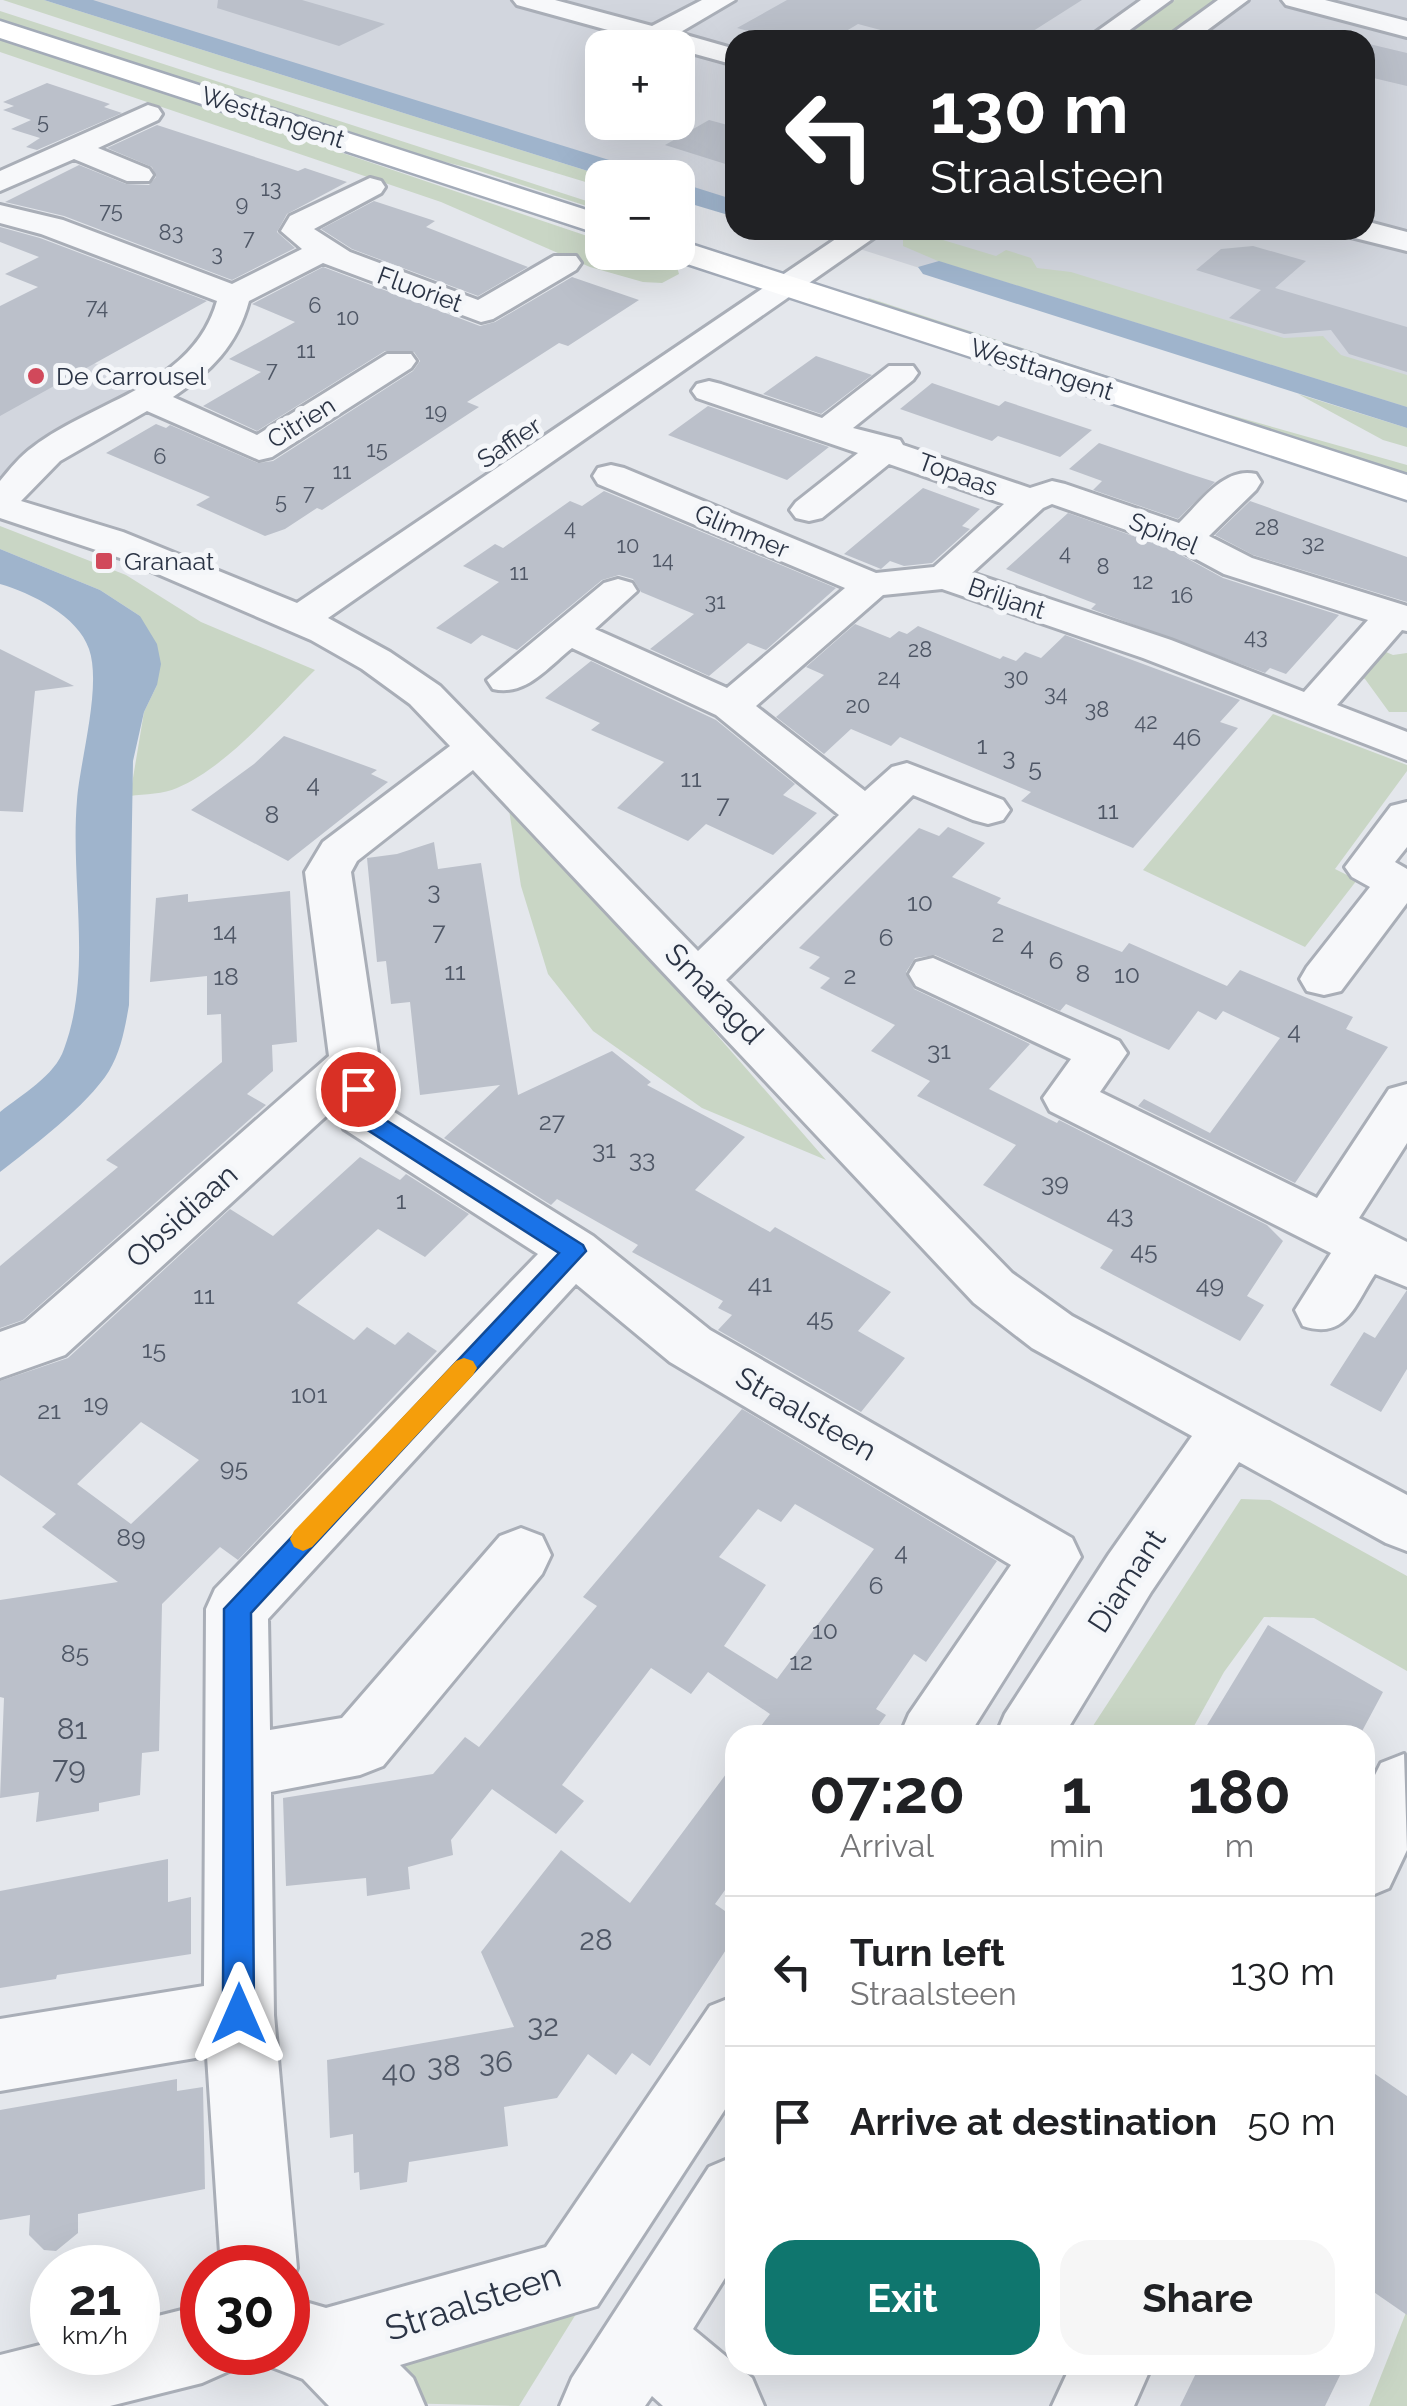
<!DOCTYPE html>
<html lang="en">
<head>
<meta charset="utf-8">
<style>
	:root { --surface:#fff; --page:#f6f6f6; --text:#202124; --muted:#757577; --line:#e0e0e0; --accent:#0f766e }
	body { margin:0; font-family:Raleway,sans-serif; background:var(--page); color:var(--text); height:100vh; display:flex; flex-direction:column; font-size:38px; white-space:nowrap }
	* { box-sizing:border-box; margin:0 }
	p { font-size:32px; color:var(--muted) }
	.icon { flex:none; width:55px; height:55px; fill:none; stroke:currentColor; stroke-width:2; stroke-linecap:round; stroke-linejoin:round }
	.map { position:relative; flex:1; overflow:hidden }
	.panel { position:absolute; left:725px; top:1725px; width:650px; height:650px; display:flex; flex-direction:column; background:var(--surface); border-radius:30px; box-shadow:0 10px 40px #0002 }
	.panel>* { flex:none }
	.top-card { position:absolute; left:725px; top:30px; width:650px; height:210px; border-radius:30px; box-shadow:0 10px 40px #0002; background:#202124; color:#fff; overflow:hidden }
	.controls { position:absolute; left:585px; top:30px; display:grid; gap:20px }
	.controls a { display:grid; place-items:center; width:110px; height:110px; border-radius:20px; background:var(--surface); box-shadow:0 10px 40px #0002; font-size:50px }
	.speed { position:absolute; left:30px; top:2245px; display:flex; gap:20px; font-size:50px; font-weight:700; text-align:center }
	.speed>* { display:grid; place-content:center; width:130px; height:130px; border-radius:50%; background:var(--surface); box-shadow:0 10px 40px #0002; line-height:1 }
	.speed small { font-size:25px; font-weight:400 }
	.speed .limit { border:15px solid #d22; background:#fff; color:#111 }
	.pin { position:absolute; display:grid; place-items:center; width:85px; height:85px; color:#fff; margin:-42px; border:5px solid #fff; border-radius:50%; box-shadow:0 2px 10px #0007 }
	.me { position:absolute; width:110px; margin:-55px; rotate:0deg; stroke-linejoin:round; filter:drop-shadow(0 0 8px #0008) }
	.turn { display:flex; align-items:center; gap:35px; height:210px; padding:0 40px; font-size:45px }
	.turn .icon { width:130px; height:130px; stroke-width:2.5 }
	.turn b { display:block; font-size:70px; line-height:85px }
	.eta { display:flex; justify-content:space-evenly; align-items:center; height:170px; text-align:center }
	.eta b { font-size:60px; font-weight:700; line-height:70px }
	.action { display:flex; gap:20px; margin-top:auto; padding:20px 40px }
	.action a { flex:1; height:115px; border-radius:30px; background:var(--accent); color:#fff; font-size:40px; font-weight:700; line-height:115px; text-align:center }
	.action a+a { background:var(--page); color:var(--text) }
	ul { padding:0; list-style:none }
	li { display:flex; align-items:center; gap:30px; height:150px; padding:0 40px; border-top:2px solid var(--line) }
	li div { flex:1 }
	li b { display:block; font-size:38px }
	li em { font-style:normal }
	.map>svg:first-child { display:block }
	.built { fill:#d2d6de; fill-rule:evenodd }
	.green { fill:#c9d6c5 }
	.water { fill:#9fb4cc }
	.building { fill:#bbc0ca; fill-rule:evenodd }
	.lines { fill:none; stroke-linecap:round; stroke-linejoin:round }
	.minor-casing { stroke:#a9aeb7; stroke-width:6 }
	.major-casing { stroke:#a3abb8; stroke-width:5 }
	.minor { fill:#f7f8fa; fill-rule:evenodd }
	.major { fill:#fff; fill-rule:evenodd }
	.route { fill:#1a73e8; stroke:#114b97; stroke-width:2.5 }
	.slow { fill:#f59e0b }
	.poi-dot { fill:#d1495b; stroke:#f4f6f9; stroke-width:4 }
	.labels { text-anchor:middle; stroke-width:10; stroke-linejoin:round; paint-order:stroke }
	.far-number-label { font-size:22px; fill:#4f5766 }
	.far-street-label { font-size:25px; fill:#2b3445; stroke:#f4f6f9 }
	.far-poi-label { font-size:25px; fill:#2b3445; stroke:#f4f6f9; text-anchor:start }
	.number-label { font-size:25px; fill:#4f5766 }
	.street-label { font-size:30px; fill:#2b3445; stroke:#f4f6f9 }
	.near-number-label { font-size:30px; fill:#4f5766 }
	.near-street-label { font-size:35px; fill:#2b3445; stroke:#f4f6f9 }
</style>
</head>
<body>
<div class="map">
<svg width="1407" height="2406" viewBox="0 0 1407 2406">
	<rect width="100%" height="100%" fill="#e4e7ec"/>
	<path class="built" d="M74 0H1407V423L800 230H1365V40H735V209L678 191V178L634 177ZM602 48H678V122H602Z
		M0 326 147 384 0 481Z"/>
	<path class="green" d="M3 0H44L607 177 602 178V187L217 70Z
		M1175 0H1216L1160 40H1113Z
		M0 11 602 206V211L473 169 393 149 0 22Z
		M0 37 602 241V252L636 253 677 267 679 274 662 283 643 282 590 267 441 202 0 52Z
		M910 230 996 256 1006 250 1031 258 1037 268 1071 272 1284 338 1323 336 1341 355 1407 375V407L938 261 903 246V237Z
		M869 298 1199 406 1407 465V479L864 302Z
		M1298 394 1407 428V447L1383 440Z
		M0 526 126 575 201 622 315 670C277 707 227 767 177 788 164 794 145 794 130 796L144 712 157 685 140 616 100 590 0 549Z
		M1379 649 1393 655 1407 653V712H1389L1365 679 1357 675Z
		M1273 714 1407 765V771L1335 869 1357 880 1305 947 1143 870Z
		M509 810 608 910 826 1160 702 1108 593 1031 548 974 521 886Z
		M1241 1499 1270 1500 1407 1576V1671L1314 1618 1264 1617 1224 1672 1189 1735H1087Z
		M581 2306 519 2406 396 2403 407 2360Z
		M1407 2310V2406H1369Z"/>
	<path class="water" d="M44 0H93L664 177H607Z
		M678 182 735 200V217L678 200Z
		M939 261 1407 407V428L923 274 918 267Z
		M0 549 100 590 140 616 157 644 161 664 157 685 144 712 133 761 129 1005C125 1028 121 1051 109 1071 87 1106 32 1147 0 1172V1112C21 1095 55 1076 64 1049 93 971 70 882 77 800 80 760 102 686 89 649 78 616 31 593 0 584Z"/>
	<path class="building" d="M218 0H302L385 24 339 46 217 8Z
		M787 0H1082L1019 40H918L858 24 831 40H782L737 28Z
		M1365 43 1407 53V86L1365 76Z
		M47 83 110 104 104 107 122 113 37 150 26 147 40 138 11 129 31 120 3 110 14 106 3 102Z
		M709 120 735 127V167L665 145Z
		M157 125 298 171 305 168 347 182 287 214 277 232 295 248 232 280 64 216 5 202 79 165 126 184 149 185 156 177 152 167 107 148Z
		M374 201 435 221 426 227 528 267 478 296 352 249 321 229Z
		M0 227 40 238 207 301 0 416V306L38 287 5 274 39 257 0 242Z
		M1253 246 1306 261 1275 288 1407 327V372L1349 354 1331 330 1284 334 1229 318 1261 290 1196 270 1221 249Z
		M323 267 480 326 495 322 572 277 639 300 568 346 559 343 467 402 479 407 322 510 317 508 285 529 265 536 196 505 210 497 106 453 156 424 166 428 170 425 258 463 273 461 413 371 420 361 414 352 385 351 257 431 203 406 261 372 229 359 295 322 252 304Z
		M816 356 872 375 821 414 763 394Z
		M932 383 999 406 1005 401 1092 430 1060 457 998 436 992 441 900 409Z
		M708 406 829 447 787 480 668 435Z
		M1099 443 1190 474 1215 482 1178 519 1093 490 1102 481 1069 469Z
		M923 488 980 509 962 526 970 529 932 563 904 566 890 561 881 569 844 554Z
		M604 491 836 588 766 650 748 643 709 676 650 649 694 614 641 592 633 579 619 575 602 580 517 650 482 635 471 644 436 628 499 582 463 566 495 544 503 548 570 501 582 506Z
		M1250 501 1407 557V602L1253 555 1215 535Z
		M1068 513 1170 549 1223 578 1339 615 1286 674 1270 668 1265 673 1091 609 1096 604 1006 569Z
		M855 624 890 638 899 631 907 634 918 626 1000 659 1003 656 1016 661 1025 652 1041 658 1065 635 1240 700 1220 722 1238 728 1133 848 1021 801 1031 792 900 737 891 746 851 729 824 754 776 717 824 675 806 667Z
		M0 649 74 686 35 691 23 812 0 811Z
		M591 661 716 720 795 784 783 795 817 813 773 855 706 824 688 841 617 808 664 762 591 730 600 723 545 698Z
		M284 736 377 770 371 774 388 782 288 861 191 810 254 764Z
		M948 827 985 843 952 877 1001 898 997 903 1122 952 1129 943 1227 986 1240 970 1353 1017 1346 1029 1388 1047 1295 1183 1138 1106 1144 1099 1210 1133 1280 1038 1223 1011 1216 1020 1198 1011 1169 1050 1066 1004 1060 1011 935 955 915 958 906 972 914 989 1030 1044 989 1089 1057 1123 1059 1120 1267 1225 1283 1241 1247 1296 1264 1305 1240 1341 1100 1268 1113 1250 983 1185 1016 1145 917 1096 930 1081 871 1051 895 1025 820 988 830 978 809 968 820 957 799 948 919 828 939 836Z
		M434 842 438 869 481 863 518 1095 612 1051 651 1082 647 1085 745 1137 695 1190 770 1232 775 1227 891 1292 858 1331 905 1358 861 1412 718 1330 732 1315 718 1308 723 1301 632 1252 638 1245 557 1199 551 1205 444 1138 500 1085 420 1095 410 1002 391 1004 386 961 377 962 367 858 397 854Z
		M290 891 297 1042 272 1045 273 1071 247 1094 266 1105 23 1320 0 1328V1266L118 1167 106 1160 222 1062 221 1014 207 1015V976L150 982 156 898 188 894V902Z
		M360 1157 400 1180 406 1174 469 1214 425 1257 378 1229 297 1303 354 1340 367 1327 395 1345 408 1332 437 1351 238 1560 220 1547 162 1604 159 1751 142 1753 140 1795 99 1803V1811L36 1822 39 1792 0 1798 4 1698 0 1697V1600L118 1582 42 1527 56 1514 0 1475V1381L68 1358 230 1209 273 1236ZM141 1422 199 1460 131 1524 77 1484Z
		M1407 1290V1369L1381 1412 1330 1385 1364 1332 1375 1338Z
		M742 1409 997 1561 926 1662 914 1654 876 1709 886 1715 872 1735H754L770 1714 708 1672 691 1694 651 1668 562 1785 584 1801 556 1834 492 1789 451 1840 453 1855 408 1867 410 1889 367 1896 366 1878 286 1886 283 1798 433 1774 465 1737 479 1747 597 1606 583 1597ZM795 1504 874 1549 777 1679 724 1646 766 1585 719 1557 758 1509 781 1522Z
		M1268 1625 1383 1692 1360 1735H1201Z
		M735 1762V1876L715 1904 735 1918V1936L650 2066 632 2053 616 2075 588 2054 557 2098 504 2107 508 2146 409 2162 407 2182 360 2190 359 2172 354 2173 353 2134 330 2138 327 2060 514 2027 481 1952 561 1850 630 1903Z
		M168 1859V1902L191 1897V1954L57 1975 56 1979 0 1988V1891Z
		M1365 2067 1407 2096V2315L1365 2286Z
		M177 2079V2091L203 2087 205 2189 78 2214V2233L56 2251 44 2250 29 2235 30 2215 0 2220V2110Z
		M1200 2365H1345L1325 2406H1180Z"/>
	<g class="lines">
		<defs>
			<path id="minor" d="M513 0H555L652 26 702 0H735L679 33 735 49V65L517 5Z
				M1141 0H1171L1116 40H1085Z
				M1218 0H1248L1194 40H1163Z
				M1282 0H1325L1407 21V37L1286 5Z
				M148 105 158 108 162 114 158 120 98 148 149 169 153 175 149 181H127L74 159 0 191V171Z
				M370 178 381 181 385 187 381 193 314 229 350 252 478 300 554 256H576L581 263 576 270 493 319 481 322 323 263 249 301C237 346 210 372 173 397L257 435 387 354H411L416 361 411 368 272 457 259 460 147 411 60 461 21 501 123 532 297 603 849 230H885L328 618 390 652 440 686 698 951 839 815 716 715 572 648C548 667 525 697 493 689L487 680 604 583 618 579 632 583 637 591 595 629 727 688 845 588 598 484 593 476 598 468 611 465 624 468 876 573 934 567 1004 504 889 464 822 518 809 521 796 518 790 510 796 502 858 453 697 398 692 391 697 384 709 381 721 384 822 418 889 366H913L918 373 913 380 853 428 900 440 903 445 1030 488 1052 481 1065 484 1179 523C1200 503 1224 466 1256 474L1261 482 1256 490 1209 536 1252 558 1407 606V631L1402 630 1337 705 1407 732V760L1143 658 942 589 883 595 756 706 865 791 892 767 907 763 1003 800 1010 810 1003 820 988 824 973 820 913 795 726 980 1012 1273 1072 1316 1407 1495V1551L1386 1543 1239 1462 1151 1592 1064 1735H996L1005 1714 1109 1554 1192 1436 1032 1348 974 1303 473 770 357 861 351 872 386 1107 593 1236 710 1330 1072 1538 1081 1557 969 1735H900L909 1714 1011 1565 670 1362 576 1284 268 1619 270 1730 342 1718 500 1536 521 1528 542 1536 551 1555 542 1574 383 1766 360 1775 271 1792 274 2015 297 2268 288 2291V2268H221L207 2056 0 2091V2019L204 1986 206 1609 215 1589 538 1254 344 1129 336 1107 65 1355 0 1378V1332L25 1323 329 1056 305 872 323 842 450 746 410 704 362 669 311 640 123 559 0 518V481C10 469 20 456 33 447 96 399 193 386 217 301L41 234 0 223V205L63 220 232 284 302 249 281 231 290 216ZM1052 504 1172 546 1224 574 1368 620 1304 692 1171 640 972 573 1043 508Z
				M1365 221 1407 232V251L1351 237 1347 230H1365Z
				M1407 802V847L1395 862 1407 869V903L1341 991 1324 995 1307 991 1300 979 1307 967 1370 887 1352 877 1345 867 1391 806Z
				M933 958 1119 1041 1127 1053 1100 1092 1317 1198 1389 1089 1407 1084V1143L1359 1218 1407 1242V1287L1375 1274C1354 1306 1346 1340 1303 1326L1295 1310 1331 1253 1050 1111 1043 1098 1071 1059 916 986 909 974 916 962Z
				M1404 1754 1407 1850 1389 1888 1365 1898V1795L1381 1763Z
				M735 1996V2094L597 2306 400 2365 413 2378 425 2406H329L303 2379 261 2363 256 2352H288V2297L326 2308 546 2247 710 2006Z
				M735 2156V2262L693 2329 752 2378 764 2406H663L652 2396 645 2406H560L572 2378 709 2167Z
				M202 2305V2352H237L229 2371 202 2383 110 2406H0V2355L52 2342V2352H138V2321Z
				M1071 2365H1152L1134 2406H1052Z"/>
			<path id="major" d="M0 21 602 215V235L0 38Z
				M678 240 1407 475V500L666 257 663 252H678Z"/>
		</defs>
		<use href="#minor" class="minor-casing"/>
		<use href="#major" class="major-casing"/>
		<use href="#minor" class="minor"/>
		<use href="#major" class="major"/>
	</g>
	<path class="route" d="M358 1081 369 1089 373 1112 583 1245 586 1251 251 1613 254 2014 250 2025 239 2030 228 2025 223 2014 224 1609 559 1253 355 1122 347 1089Z"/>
	<path class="slow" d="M464 1358 473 1361 477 1368 473 1375 312 1547 303 1551 294 1547 290 1539 294 1531 456 1361Z"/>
	<g class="poi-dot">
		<circle cx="36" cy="376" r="10"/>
		<rect x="94" y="551" width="20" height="20" rx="5"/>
	</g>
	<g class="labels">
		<g class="far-number-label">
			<text x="43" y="129">5</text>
			<text x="271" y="196">13</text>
			<text x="242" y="211">9</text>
			<text x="111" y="218">75</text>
			<text x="171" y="240">83</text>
			<text x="249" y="245">7</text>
			<text x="217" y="261">3</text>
			<text x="315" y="313">6</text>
			<text x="97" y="314">74</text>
			<text x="348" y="325">10</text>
			<text x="306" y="358">11</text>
			<text x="272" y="377">7</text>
			<text x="436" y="419">19</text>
			<text x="377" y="457">15</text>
			<text x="160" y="464">6</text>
			<text x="342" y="479">11</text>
			<text x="309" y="500">7</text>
			<text x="281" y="509">5</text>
			<text x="570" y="535">4</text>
			<text x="1267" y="535">28</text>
			<text x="1313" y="551">32</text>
			<text x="628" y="553">10</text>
			<text x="1065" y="560">4</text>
			<text x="663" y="567">14</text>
			<text x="1103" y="574">8</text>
			<text x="519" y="580">11</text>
			<text x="1143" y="589">12</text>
			<text x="1182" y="603">16</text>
			<text x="715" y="609">31</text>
			<text x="1256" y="644">43</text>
			<text x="920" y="657">28</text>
			<text x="889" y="685">24</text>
			<text x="1016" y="685">30</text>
			<text x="1056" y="701">34</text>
			<text x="858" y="713">20</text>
			<text x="1097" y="717">38</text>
			<text x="1146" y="729">42</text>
		</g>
		<g class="far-street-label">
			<text transform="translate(273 117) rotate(18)" y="9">Westtangent</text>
			<text transform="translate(420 289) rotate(20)" y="9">Fluoriet</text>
			<text transform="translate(1042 369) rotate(18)" y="9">Westtangent</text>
			<text transform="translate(301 422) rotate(-32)" y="9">Citrien</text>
			<text transform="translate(509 442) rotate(-34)" y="9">Saffier</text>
			<text transform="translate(958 474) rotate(20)" y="9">Topaas</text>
			<text transform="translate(742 531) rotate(23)" y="9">Glimmer</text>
			<text transform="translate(1164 533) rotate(22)" y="9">Spinel</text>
			<text transform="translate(1007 598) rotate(19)" y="9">Briljant</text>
		</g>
		<g class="far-poi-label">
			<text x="56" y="385">De Carrousel</text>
			<text x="124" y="570">Granaat</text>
		</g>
		<g class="number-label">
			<text x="1187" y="746">46</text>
			<text x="982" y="754">1</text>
			<text x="1009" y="765">3</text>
			<text x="1035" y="776">5</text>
			<text x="691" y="787">11</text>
			<text x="313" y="792">4</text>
			<text x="723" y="813">7</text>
			<text x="1108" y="819">11</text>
			<text x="272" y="823">8</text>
			<text x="434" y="899">3</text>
			<text x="920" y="911">10</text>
			<text x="225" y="940">14</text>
			<text x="439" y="940">7</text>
			<text x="998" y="942">2</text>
			<text x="886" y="946">6</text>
			<text x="1027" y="955">4</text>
			<text x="1056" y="969">6</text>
			<text x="455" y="980">11</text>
			<text x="1083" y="982">8</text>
			<text x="1127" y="983">10</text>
			<text x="850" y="984">2</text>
			<text x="226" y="985">18</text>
			<text x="1294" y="1039">4</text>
			<text x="939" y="1059">31</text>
			<text x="552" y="1130">27</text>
			<text x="604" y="1158">31</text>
			<text x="642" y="1167">33</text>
			<text x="1055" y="1191">39</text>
			<text x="401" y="1209">1</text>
			<text x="1120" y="1223">43</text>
			<text x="1144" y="1259">45</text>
			<text x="760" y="1292">41</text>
			<text x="1210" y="1293">49</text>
			<text x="204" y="1304">11</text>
			<text x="820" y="1326">45</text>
			<text x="154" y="1358">15</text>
			<text x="309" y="1403">101</text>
			<text x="96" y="1412">19</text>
			<text x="49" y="1419">21</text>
			<text x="234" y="1476">95</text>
			<text x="131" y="1546">89</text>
			<text x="901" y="1560">4</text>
			<text x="876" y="1594">6</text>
			<text x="825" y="1639">10</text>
			<text x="75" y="1662">85</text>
			<text x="801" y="1670">12</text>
		</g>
		<g class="street-label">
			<text transform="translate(714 994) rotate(46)" y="10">Smaragd</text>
			<text transform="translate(182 1216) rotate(-42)" y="10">Obsidiaan</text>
			<text transform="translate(806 1414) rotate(30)" y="10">Straalsteen</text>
			<text transform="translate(1127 1581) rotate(-57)" y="10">Diamant</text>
		</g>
		<g class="near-number-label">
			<text x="72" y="1739">81</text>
			<text x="69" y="1778">79</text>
			<text x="596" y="1950">28</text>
			<text x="543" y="2036">32</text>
			<text x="496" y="2072">36</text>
			<text x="444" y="2076">38</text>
			<text x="399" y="2082">40</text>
		</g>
		<g class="near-street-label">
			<text transform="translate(473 2302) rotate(-18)" y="12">Straalsteen</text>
		</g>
	</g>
</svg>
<div class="controls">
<a>+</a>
<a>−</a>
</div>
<div class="speed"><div>21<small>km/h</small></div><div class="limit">30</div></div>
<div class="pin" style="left:358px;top:1089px;background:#d93025"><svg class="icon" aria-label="arrive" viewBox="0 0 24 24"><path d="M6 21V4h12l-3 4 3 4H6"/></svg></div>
<svg class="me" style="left:239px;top:2014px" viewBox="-20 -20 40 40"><path d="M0-17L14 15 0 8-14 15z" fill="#1a73e8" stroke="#fff" stroke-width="4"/></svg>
<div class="top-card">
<div class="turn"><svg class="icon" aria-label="left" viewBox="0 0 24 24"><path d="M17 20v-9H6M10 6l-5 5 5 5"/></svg><div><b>130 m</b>Straalsteen</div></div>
</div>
<section class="panel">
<div class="eta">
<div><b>07:20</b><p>Arrival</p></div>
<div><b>1</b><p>min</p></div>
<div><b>180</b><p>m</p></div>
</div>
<ul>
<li><svg class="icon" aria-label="left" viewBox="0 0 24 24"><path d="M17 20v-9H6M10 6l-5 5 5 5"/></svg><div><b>Turn left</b><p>Straalsteen</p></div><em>130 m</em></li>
<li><svg class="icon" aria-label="arrive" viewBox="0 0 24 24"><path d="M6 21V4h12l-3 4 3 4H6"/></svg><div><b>Arrive at destination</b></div><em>50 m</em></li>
</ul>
<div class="action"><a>Exit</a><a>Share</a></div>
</section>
</div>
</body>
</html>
